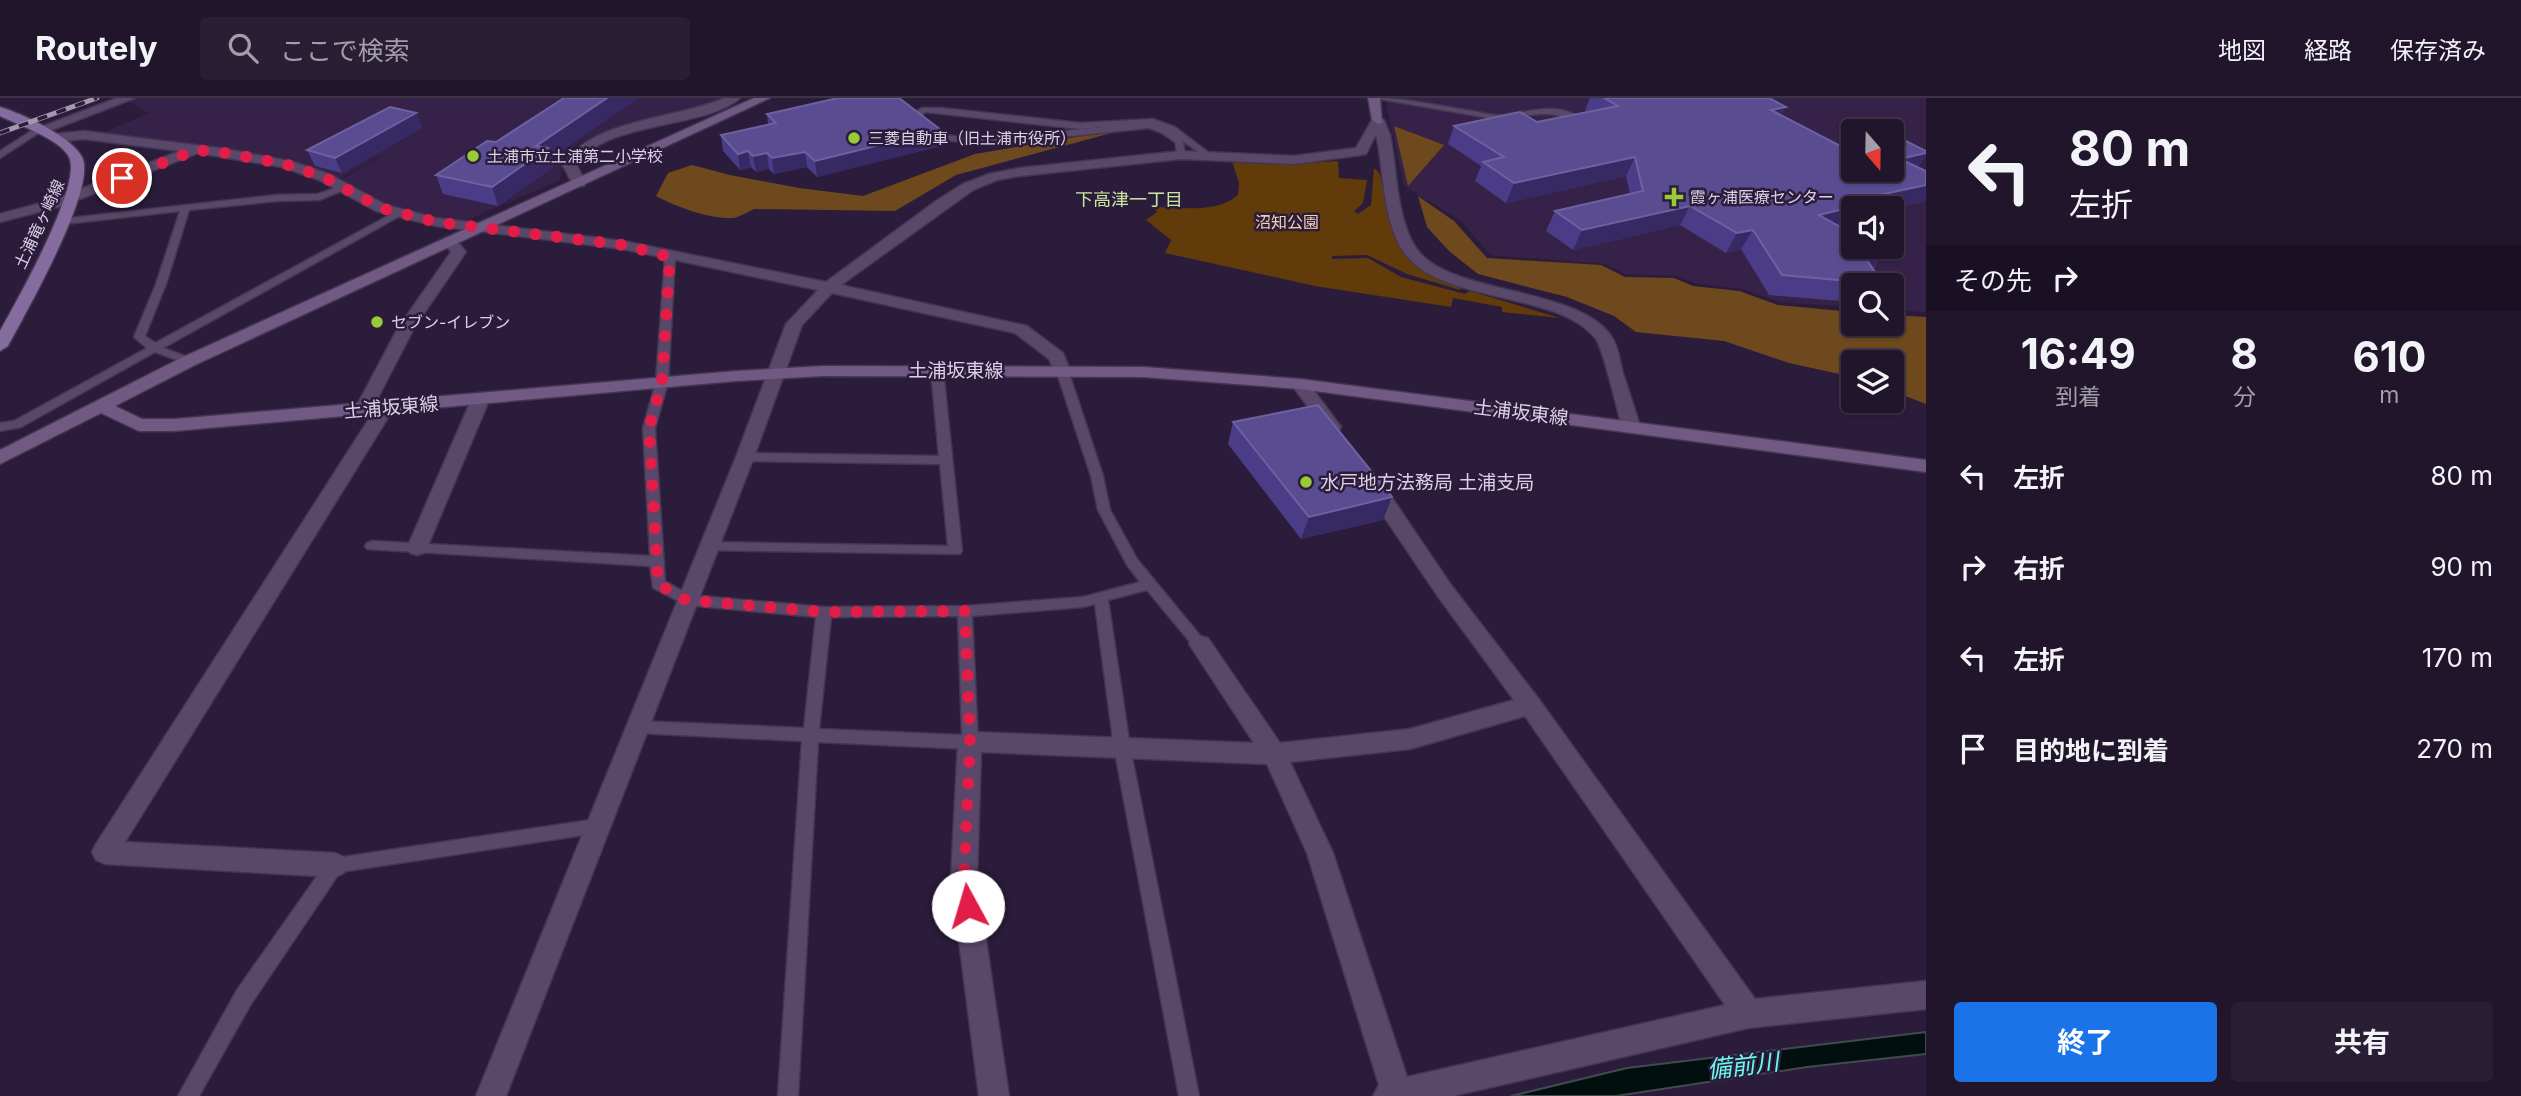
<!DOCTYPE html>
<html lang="ja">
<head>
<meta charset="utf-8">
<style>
	:root { --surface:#21152c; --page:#291e34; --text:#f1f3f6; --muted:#a29fa9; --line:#3e3448; --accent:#1a73e8 }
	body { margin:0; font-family:Inter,"Noto Sans JP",sans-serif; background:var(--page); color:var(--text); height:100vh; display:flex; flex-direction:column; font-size:26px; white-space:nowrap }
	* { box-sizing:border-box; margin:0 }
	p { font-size:23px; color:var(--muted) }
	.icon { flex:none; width:38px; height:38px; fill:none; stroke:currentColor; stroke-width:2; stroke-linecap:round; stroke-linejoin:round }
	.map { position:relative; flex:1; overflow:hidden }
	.side { display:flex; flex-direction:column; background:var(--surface); width:595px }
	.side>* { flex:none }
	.banner { background:#21152c; color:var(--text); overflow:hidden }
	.needle { width:46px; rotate:160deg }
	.tools { position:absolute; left:1841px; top:21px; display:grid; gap:14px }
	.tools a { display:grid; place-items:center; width:63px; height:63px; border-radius:7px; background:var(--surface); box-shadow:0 2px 5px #0004,0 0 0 2px var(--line); font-size:35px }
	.pin { position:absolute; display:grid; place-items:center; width:60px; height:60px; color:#fff; margin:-30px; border:4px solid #fff; border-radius:50%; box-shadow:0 2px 7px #0007 }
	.me { position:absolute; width:77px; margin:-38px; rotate:354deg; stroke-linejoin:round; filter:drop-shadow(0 0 5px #0008) }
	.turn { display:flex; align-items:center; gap:24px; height:147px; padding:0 28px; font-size:32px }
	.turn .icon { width:91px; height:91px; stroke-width:2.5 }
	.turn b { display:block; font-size:49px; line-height:60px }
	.then { display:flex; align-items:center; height:66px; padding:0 28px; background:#0003; gap:14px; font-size:26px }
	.eta { display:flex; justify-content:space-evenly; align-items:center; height:119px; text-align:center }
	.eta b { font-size:42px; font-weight:700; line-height:49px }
	.cta { display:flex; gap:14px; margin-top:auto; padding:14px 28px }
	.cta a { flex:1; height:80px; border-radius:7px; background:var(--accent); color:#fff; font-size:28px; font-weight:700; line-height:80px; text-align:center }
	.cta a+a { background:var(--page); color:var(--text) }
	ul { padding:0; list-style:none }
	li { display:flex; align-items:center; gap:21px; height:91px; padding:0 28px }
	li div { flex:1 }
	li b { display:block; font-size:26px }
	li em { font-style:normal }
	header { display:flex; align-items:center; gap:42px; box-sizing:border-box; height:98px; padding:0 35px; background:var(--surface); border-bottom:2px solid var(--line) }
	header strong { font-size:33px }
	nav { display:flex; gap:38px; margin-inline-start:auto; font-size:24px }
	.search { width:490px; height:63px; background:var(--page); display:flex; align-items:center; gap:18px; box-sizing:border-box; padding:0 24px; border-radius:7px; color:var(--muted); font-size:26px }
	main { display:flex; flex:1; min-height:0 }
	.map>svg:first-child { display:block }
	.built { fill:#362248; fill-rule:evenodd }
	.green { fill:#613b0a }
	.forest { fill:#6e491e }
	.water { fill:#01100f; stroke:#424a50; stroke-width:2 }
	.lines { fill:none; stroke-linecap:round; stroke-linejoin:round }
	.lane-casing { stroke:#443650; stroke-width:3 }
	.street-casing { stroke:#443650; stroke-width:3 }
	.secondary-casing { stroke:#443650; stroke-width:3 }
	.primary-casing { stroke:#443650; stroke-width:3 }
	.lane { fill:#5a486b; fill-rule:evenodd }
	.street { fill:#5a486b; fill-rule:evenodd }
	.secondary { fill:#705a84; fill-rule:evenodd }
	.primary { fill:#856c9e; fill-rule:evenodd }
	.rail-casing { stroke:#a498b0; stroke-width:5 }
	.rail { stroke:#2c1c3b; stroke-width:3.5; stroke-dasharray:10; stroke-linecap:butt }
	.wall { fill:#4a3c87 }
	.shaded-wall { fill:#372964 }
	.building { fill:#5a4c91; stroke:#6e619f; stroke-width:2 }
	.route { stroke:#e11d48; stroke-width:12; stroke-dasharray:0 21.6 }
	.poi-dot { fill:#99cb36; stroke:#2c1c3b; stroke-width:2.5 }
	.labels { text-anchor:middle; stroke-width:5; stroke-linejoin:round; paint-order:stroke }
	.far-poi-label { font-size:16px; fill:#dbd1e6; stroke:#2c1c3b; text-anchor:start }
	.far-park-label { font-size:16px; fill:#f4d0ac; stroke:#2c1c3b }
	.far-street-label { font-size:16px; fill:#dbd1e6; stroke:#2c1c3b }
	.far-neighbourhood-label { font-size:18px; fill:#c8e69e; stroke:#2c1c3b }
	.street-label { font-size:19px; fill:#dbd1e6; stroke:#2c1c3b }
	.poi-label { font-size:19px; fill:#dbd1e6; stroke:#2c1c3b; text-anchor:start }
	.near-water-label { font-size:24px; font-style:italic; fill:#69faed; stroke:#2c1c3b }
</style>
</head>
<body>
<header>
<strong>Routely</strong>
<div class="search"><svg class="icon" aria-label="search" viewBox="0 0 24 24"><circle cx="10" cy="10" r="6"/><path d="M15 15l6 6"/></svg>ここで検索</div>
<nav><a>地図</a><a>経路</a><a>保存済み</a></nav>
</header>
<main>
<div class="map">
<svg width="1926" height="998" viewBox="0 0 1926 998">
	<rect width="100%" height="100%" fill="#2c1c3b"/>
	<path class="built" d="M137 0H725L580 45 566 54 559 83 465 123 438 121 388 107 341 82 396 49 339 81 280 59 101 36 149 15 127 3Z
		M1385 0H1926V214L1892 212V187H1853V209L1780 204 1742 191 1694 185 1678 178 1625 176 1605 166 1491 157 1460 122 1404 88ZM1853 33H1892V72H1853ZM1853 110H1892V149H1853Z"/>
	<path class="green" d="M1232 63 1290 66 1338 63 1339 80 1367 82 1363 105 1354 113 1358 116 1371 107 1374 70 1380 76C1395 148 1390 161 1462 188L1460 192 1407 176 1367 157 1332 158V161L1368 160 1401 179 1465 196 1470 193 1560 220 1502 214V209L1453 200 1451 209 1315 188 1165 155 1171 142 1146 122 1157 114 1154 109C1181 109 1216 116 1238 97L1239 85Z"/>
	<path class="forest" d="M1394 28 1444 47 1408 88Z
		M1130 30 956 77 895 113 754 111C747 114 740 119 733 120 708 121 677 109 656 98L668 75 692 67 730 77 799 90 863 98 975 56Z
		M1418 98 1454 123 1487 160 1601 167 1625 179 1674 180 1693 188 1739 193 1778 207 1853 214V226H1892V217L1926 219V306L1892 293V264H1853V279L1789 265 1724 243 1636 234 1614 218 1567 199 1478 176 1449 153 1427 129Z"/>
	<path class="water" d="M1926 934V956L1807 969 1616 998H1511L1627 970Z"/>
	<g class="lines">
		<defs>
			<path id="lane" d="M1374 0C1405 0 1435 7 1465 12 1477 13 1491 18 1502 17 1532 14 1559 2 1585 23L1577 31 1573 28 1576 24C1553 12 1534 16 1509 20L1518 26 1514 29 1500 22Z
				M922 10H941L1080 25 1153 21 1175 29 1213 58 1206 60 1183 43 1185 57 1178 59 1175 44 1162 35 1149 30 984 47 938 41 909 18ZM926 14 1080 31 1103 29 984 41 943 37 919 18Z
				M36 30 43 32 0 60V53Z
				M341 88 349 90 319 102 277 103 189 112 166 186 145 238 155 245 397 113 405 115 163 250 193 261V265H185L155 254 21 329 0 333V325L14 323 147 250 134 239 156 186 180 113 64 126 61 125V121L277 97 318 96Z
				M670 156 675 159 668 284 655 330 665 483 689 497 824 509 965 508 1083 499 1140 484 1127 467 1098 412 1091 378 1056 272 1062 269 1068 272 1103 378 1110 412 1137 461 1207 546 1205 550H1195L1147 492 1108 502 1130 649 1199 998H1179L1114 649 1095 506 1083 509 972 518 978 644 976 649 970 651 818 644 798 998H778L802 643 637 635 632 634 629 629 632 624 637 623 804 630 816 519 686 507 653 490 650 468 367 451 365 448 367 445 372 443 650 458 643 330 656 284 665 159ZM958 518 962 637 819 631 831 519Z
				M937 269 943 272 962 453 960 456 704 452 702 449 709 444 948 448 940 366 745 363 739 359 745 355 939 358 931 272Z
				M597 721 603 723 605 728 603 733 597 735 340 774 251 906 199 998H178L237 892 329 761Z"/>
			<path id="street" d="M117 0H135L44 35H34L33 32Z
				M724 0H740C706 31 600 23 577 68L586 85 584 88H574L563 68C589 21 678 21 724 0Z
				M1378 18 1384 22 1390 37C1397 72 1396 115 1414 147 1443 199 1581 186 1613 241 1618 250 1620 262 1622 272 1628 291 1634 309 1640 328L1637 332 1631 334 1622 328C1617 312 1603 250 1596 241 1555 189 1430 209 1399 146 1382 113 1384 72 1376 36L1366 56 1361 57 1294 66 1181 61 1020 78 997 82 973 92 841 187 1027 228 1063 255 1070 272 1068 276H1056L1049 261 1015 235 832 195 802 227 754 359 506 998H476L736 359 786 226 818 192 623 151 436 128 376 113 319 82 282 69 198 55 62 108 0 124V116L52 102 180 53 84 41 55 44 49 40 55 36 84 33 226 51 290 63 329 76 386 107 436 120 623 143 826 184 936 103 963 86 989 76 1020 70 1181 53 1294 58 1356 50 1372 22Z
				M451 141 456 142 466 154 414 230 370 315H358L355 311 398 230 451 154 444 145Z
				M1300 281 1306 282 1338 325 1341 329 1338 333H1326L1291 286Z
				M481 295 490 300 427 450 424 455 417 457 410 455 407 450 472 300Z
				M385 304 394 310 125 744 335 755 344 759 348 767 344 775 335 779 105 766 96 762 92 754 96 746 376 310Z
				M1373 381 1380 382 1451 487 1538 600 1755 901 1926 883V911L1748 930 1453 998H1373L1379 987 1307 755 1267 666 981 654 977 781 1009 998H979L951 781 958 644 962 637 970 634 1254 645 1189 546 1192 540 1200 538 1208 540 1280 645 1410 631 1514 602 1437 497 1366 392 1363 387 1366 382ZM1525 618 1725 907 1407 979 1333 755 1290 664 1410 651Z"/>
			<path id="secondary" d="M754 0H770L195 267 115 308 142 321H175L736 273 823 268 1144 269 1300 281 1926 362V374L1300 291 1144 279 823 278 736 283 175 333H139L101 315 0 366V352L183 259Z
				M1368 0H1380L1382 25 1378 26 1372 22Z"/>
			<path id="primary" d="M0 9C23 16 71 38 82 59 98 89 25 216 8 248L0 253V233C16 204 83 87 69 59 60 41 18 27 0 18Z"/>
		</defs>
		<use href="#lane" class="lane-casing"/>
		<use href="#street" class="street-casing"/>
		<use href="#secondary" class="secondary-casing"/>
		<use href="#primary" class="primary-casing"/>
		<use href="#lane" class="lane"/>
		<use href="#street" class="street"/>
		<use href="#secondary" class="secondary"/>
		<use href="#primary" class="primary"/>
		<defs>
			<path id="rail" d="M0 35 97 0"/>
		</defs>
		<use href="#rail" class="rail-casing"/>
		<use href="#rail" class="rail"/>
	</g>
	<path class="wall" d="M638 0 551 60 553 69 498 108 443 96 436 77 496 44Z
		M1590 0H1769L1781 17 1846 51 1926 58 1918 69 1926 73V103L1851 120 1847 127 1839 129 1884 154 1873 171 1883 186 1882 187H1853V204L1769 197 1741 151 1726 155 1680 127 1573 152 1546 133 1555 113 1630 96 1626 78 1506 105 1475 83 1481 68 1448 46 1454 28 1537 24 1588 14 1585 12Z
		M416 15 422 30 342 75 315 68 307 52Z
		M767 16 941 32V48L817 79 807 69 774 76 769 71 756 74 751 69 740 72 723 53 721 37 768 26Z
		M1233 324 1383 422 1301 441 1228 346Z"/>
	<path class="shaded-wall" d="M607 0H638L551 60 553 69 498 108 492 89 536 48Z
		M1786 9 1776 27 1771 12Z
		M416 15 422 30 342 75 335 60Z
		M941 32V48L817 79 815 63Z
		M748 53 751 69 740 72 738 56Z
		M805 54 807 69 774 76 772 60Z
		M767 55 769 71 756 74 753 58Z
		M1926 55V58L1916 73 1900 61Z
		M1635 59 1626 78 1506 105 1514 85Z
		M1926 87V103L1892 111 1853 110V120H1851L1847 127 1806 136 1819 117 1852 103Z
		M1690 108 1680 127 1573 152 1582 132Z
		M1753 132 1741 151 1726 155 1737 135Z
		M1884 154 1870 174 1865 159Z
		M1392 399 1383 422 1301 441 1309 419Z"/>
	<path class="building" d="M564 0H607L536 48 548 50 492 89 436 77 487 43 496 44Z
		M838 0H899L941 32 815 63 805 54 772 60 767 55 753 58 748 53 738 56 721 37 776 25 767 16Z
		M1604 0H1769L1786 9 1771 12 1846 51 1853 49V72H1892V41L1898 39 1926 53V55L1900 61 1926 73V87L1852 103 1860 107 1819 117 1853 136V149H1875L1884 154 1865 159 1883 186 1782 177 1753 132 1737 135 1690 108 1582 132 1555 113 1643 93 1635 59 1514 85 1483 64 1504 59 1454 28 1520 14 1537 24 1618 8Z
		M390 9 416 15 335 60 307 52Z
		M1318 307 1392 399 1309 419 1233 324Z"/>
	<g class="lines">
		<path class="route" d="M122 80 197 52 226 55 285 66 324 79 381 110 436 124 623 147 670 159 662 284 649 330 658 486 686 502 824 514 965 513 970 644 964 781 968 808"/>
	</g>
	<g class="poi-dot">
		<circle cx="854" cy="40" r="7"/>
		<circle cx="473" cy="58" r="7"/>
		<path d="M1670.5 88.5h7v7h7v7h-7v7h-7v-7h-7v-7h7z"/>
		<circle cx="377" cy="224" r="7"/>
		<circle cx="1306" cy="384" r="7"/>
	</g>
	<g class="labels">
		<g class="far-poi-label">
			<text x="868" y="46">三菱自動車（旧土浦市役所）</text>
			<text x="487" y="64">土浦市立土浦第二小学校</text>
			<text x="1690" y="105">霞ヶ浦医療センター</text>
			<text x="391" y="230">セブン-イレブン</text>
		</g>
		<g class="far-park-label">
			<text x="1287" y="130">沼知公園</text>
		</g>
		<g class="far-street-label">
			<text transform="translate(39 126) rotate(-65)" y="6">土浦竜ヶ崎線</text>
		</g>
		<g class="far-neighbourhood-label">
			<text x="1129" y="108">下高津一丁目</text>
		</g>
		<g class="street-label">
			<text x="956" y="279">土浦坂東線</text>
			<text transform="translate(391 309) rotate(-5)" y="7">土浦坂東線</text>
			<text transform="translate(1521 314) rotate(7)" y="7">土浦坂東線</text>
		</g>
		<g class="poi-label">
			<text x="1320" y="391">水戸地方法務局 土浦支局</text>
		</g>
		<g class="near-water-label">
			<text transform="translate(1743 968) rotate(-7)" y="8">備前川</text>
		</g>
	</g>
</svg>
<div class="tools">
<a><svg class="needle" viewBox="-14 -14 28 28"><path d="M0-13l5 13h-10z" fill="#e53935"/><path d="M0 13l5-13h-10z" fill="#a29fa9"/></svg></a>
<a><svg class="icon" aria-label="sound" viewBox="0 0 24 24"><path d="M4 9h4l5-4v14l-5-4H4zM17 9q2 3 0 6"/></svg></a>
<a><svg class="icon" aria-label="search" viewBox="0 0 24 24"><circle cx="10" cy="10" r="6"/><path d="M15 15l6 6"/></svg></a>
<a><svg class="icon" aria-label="layers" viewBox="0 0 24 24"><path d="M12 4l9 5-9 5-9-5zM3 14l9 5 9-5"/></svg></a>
</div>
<div class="pin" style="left:122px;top:80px;background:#d93025"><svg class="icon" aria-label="arrive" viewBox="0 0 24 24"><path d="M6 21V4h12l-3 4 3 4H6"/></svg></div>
<svg class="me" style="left:968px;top:808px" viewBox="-20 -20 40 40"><circle r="19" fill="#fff"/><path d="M0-13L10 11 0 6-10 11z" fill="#e11d48"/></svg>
</div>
<section class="side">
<div class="banner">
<div class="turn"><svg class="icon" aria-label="left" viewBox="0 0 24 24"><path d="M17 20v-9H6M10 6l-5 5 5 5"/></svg><div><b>80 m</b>左折</div></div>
<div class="then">その先<svg class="icon" aria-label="right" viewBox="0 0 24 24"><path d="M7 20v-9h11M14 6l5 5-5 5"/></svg></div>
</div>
<div class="eta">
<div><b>16:49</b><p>到着</p></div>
<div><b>8</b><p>分</p></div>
<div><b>610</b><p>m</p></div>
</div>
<ul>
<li><svg class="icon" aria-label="left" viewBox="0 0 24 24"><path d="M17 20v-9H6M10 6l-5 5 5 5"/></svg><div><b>左折</b></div><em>80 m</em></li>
<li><svg class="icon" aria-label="right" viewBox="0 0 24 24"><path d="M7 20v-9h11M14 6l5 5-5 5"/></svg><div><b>右折</b></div><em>90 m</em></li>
<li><svg class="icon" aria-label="left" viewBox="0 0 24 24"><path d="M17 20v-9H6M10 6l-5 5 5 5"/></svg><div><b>左折</b></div><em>170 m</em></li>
<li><svg class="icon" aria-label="arrive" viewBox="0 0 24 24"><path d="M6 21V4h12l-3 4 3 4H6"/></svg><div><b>目的地に到着</b></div><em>270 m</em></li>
</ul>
<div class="cta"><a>終了</a><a>共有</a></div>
</section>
</main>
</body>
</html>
